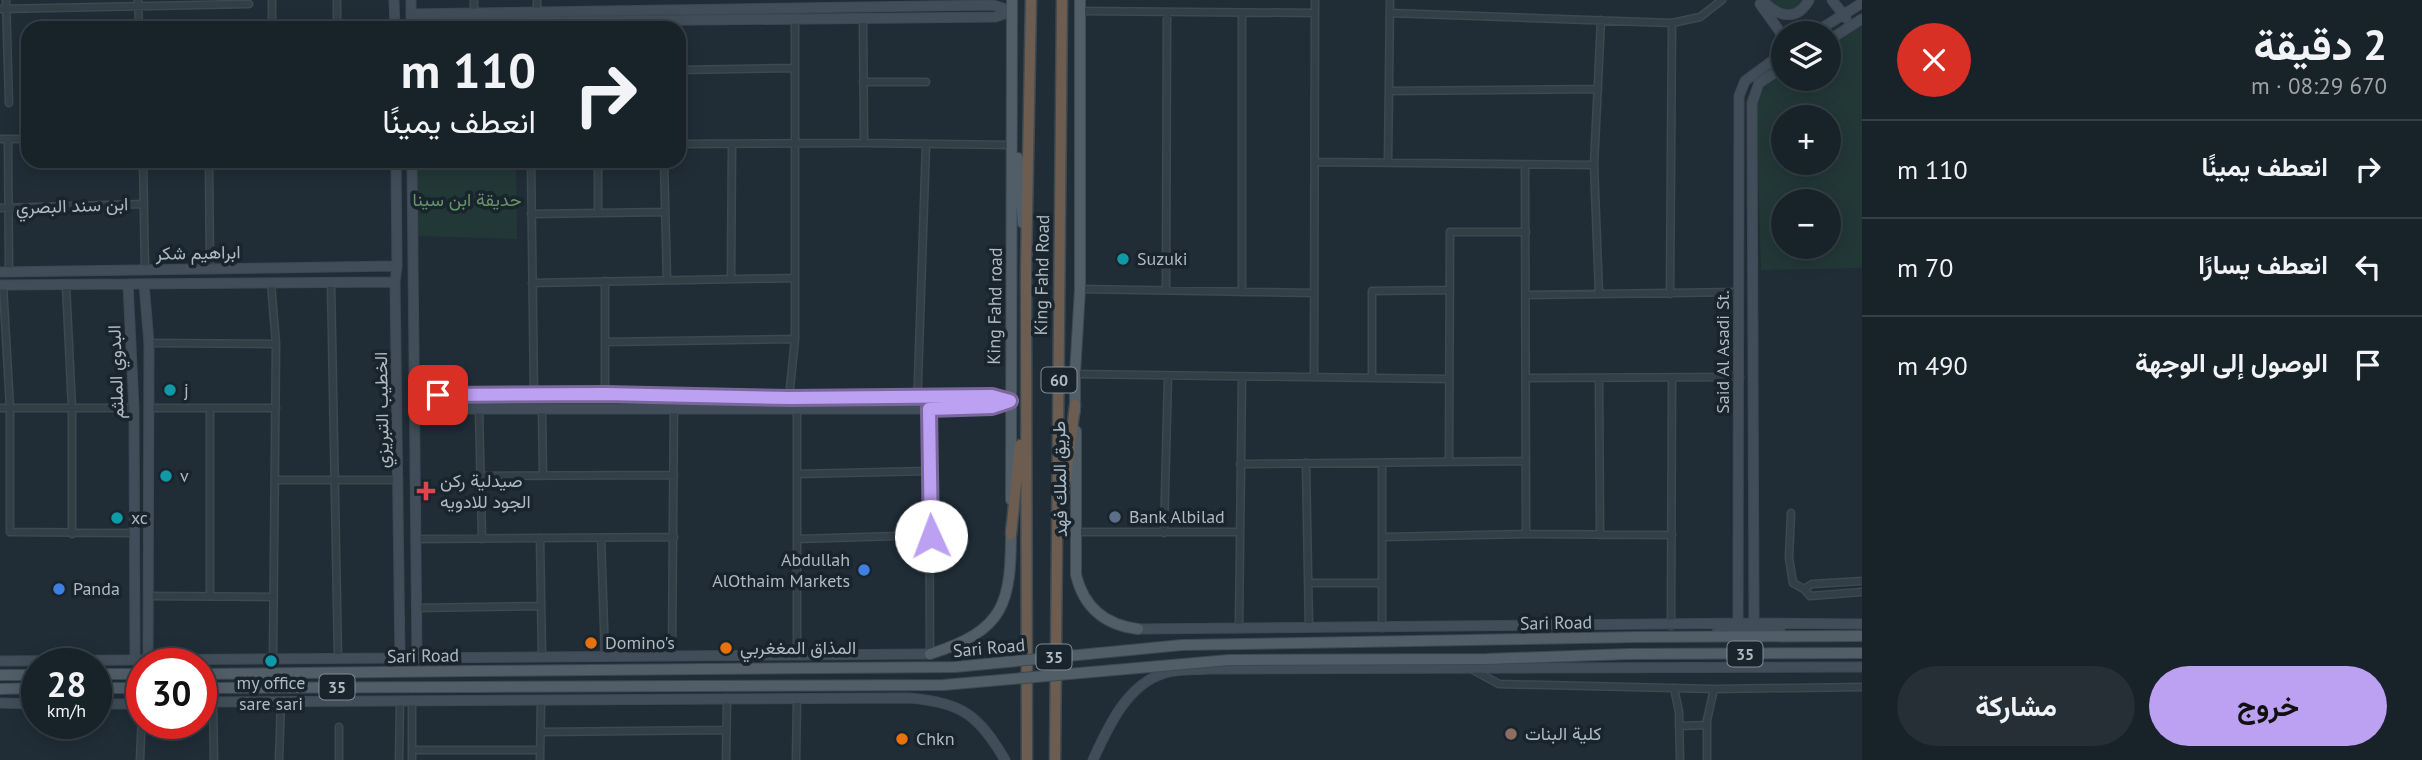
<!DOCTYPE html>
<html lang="ar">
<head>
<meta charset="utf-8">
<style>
	:root { --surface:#182229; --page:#252f35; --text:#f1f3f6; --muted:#9fa4a8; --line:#363f46; --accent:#bca0f2 }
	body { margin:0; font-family:"PT Sans",Vazirmatn,sans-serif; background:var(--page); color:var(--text); direction:rtl; height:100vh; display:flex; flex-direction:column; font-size:26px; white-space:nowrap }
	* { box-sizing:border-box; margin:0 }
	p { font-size:23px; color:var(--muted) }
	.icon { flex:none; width:38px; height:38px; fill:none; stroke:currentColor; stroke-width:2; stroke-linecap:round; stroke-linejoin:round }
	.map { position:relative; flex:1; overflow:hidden; direction:ltr }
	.sheet { display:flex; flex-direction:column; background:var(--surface); width:560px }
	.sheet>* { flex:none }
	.banner { position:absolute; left:21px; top:21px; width:665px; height:147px; border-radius:21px; box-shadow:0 4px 18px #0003,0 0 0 2px var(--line); direction:rtl; background:#182229; color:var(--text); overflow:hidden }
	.buttons { position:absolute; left:1771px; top:21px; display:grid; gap:14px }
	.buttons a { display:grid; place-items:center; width:70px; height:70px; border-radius:50%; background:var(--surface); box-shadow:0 4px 18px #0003,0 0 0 2px var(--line); font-size:35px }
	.speed { position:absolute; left:21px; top:648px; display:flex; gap:14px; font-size:35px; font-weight:700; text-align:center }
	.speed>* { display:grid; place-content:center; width:91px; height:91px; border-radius:50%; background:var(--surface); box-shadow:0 4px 18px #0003,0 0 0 2px var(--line); line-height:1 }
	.speed small { font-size:18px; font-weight:400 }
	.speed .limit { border:10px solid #d22; background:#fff; color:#111 }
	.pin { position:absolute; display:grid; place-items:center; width:60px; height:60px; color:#fff; margin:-30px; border-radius:14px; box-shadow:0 4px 10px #0006 }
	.me { position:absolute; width:77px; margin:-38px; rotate:358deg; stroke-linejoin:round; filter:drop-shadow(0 0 5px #0008) }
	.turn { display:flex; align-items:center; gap:24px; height:147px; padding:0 35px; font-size:32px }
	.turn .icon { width:91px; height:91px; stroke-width:2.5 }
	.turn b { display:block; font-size:49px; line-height:60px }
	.round { display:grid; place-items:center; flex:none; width:74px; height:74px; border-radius:37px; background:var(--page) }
	.summary { display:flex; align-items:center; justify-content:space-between; height:119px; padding:0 35px }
	h1 { font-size:42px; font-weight:700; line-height:52px }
	.button { display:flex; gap:14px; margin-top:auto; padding:14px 35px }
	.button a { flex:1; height:80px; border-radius:42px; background:var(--accent); color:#111; font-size:28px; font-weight:700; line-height:80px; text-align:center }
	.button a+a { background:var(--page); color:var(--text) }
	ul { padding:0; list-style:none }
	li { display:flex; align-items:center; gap:21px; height:98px; padding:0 35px; border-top:2px solid var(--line) }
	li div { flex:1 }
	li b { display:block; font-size:26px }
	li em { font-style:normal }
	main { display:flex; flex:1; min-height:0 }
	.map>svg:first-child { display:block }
	.green { fill:#223837; fill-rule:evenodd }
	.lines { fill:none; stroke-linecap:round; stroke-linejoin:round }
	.street-casing { stroke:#3d4851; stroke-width:9 }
	.secondary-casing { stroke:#3d4851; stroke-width:11 }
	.primary-casing { stroke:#3d4851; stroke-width:12 }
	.highway-casing { stroke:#3e4a52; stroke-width:13 }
	.street { stroke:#333f47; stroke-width:6 }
	.secondary { stroke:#414e5a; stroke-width:9 }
	.primary { stroke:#515e68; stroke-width:10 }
	.highway { stroke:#6d5d50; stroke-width:10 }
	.primary-bridge-casing { stroke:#3d4851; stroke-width:12; stroke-linecap:butt }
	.primary-bridge { stroke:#515e68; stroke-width:10 }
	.route-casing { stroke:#7a689d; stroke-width:18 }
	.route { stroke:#bca0f2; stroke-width:12 }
	.culture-dot { fill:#0f9aa8; stroke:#19242c; stroke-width:2.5 }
	.health-dot { fill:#e0444e; stroke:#19242c; stroke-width:2.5 }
	.service-dot { fill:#5c6f8a; stroke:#19242c; stroke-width:2.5 }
	.shop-dot { fill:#3f7fe0; stroke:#19242c; stroke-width:2.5 }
	.food-dot { fill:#e8710a; stroke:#19242c; stroke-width:2.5 }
	.education-dot { fill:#8d6e63; stroke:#19242c; stroke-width:2.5 }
	.labels { text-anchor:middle; stroke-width:7; stroke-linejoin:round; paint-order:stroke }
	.shield { fill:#19242c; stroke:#818d96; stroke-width:2 }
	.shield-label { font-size:16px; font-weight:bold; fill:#adbac4 }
	.park-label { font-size:18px; fill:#659468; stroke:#19242c }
	.street-label { font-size:18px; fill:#adbac4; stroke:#19242c }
	.poi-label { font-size:18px; fill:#adbac4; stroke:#19242c; text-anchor:start }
</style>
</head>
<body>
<main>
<section class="sheet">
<div class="summary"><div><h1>2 دقيقة</h1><p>670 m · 08:29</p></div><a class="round" style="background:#d93025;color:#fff"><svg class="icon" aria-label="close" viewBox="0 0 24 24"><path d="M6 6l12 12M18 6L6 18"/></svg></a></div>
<ul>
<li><svg class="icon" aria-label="right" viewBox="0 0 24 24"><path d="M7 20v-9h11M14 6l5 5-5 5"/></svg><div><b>انعطف يمينًا</b></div><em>110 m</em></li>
<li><svg class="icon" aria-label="left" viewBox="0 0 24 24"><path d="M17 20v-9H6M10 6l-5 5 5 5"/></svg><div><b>انعطف يسارًا</b></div><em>70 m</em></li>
<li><svg class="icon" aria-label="arrive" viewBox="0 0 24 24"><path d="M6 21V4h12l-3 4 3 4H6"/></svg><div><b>الوصول إلى الوجهة</b></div><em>490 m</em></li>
</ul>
<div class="button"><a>خروج</a><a>مشاركة</a></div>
</section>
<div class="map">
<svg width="1862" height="760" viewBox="0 0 1862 760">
	<rect width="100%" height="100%" fill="#202d37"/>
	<path class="green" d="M1766 0H1806C1786 18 1787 15 1766 0Z
		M1862 26V268L1761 270 1756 103 1764 87 1783 75V79H1829V47ZM1783 117H1829V163H1783ZM1783 201H1829V247H1783Z
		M418 163H516L517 239 418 236Z"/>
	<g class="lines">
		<defs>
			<path id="street" d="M6 0 9 103
				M138 0 139 28
				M272 0V28
				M337 0V28
				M474 0V13
				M537 0V12
				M0 9 249 4
				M1080 11 1315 13
				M1390 13 1672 23 1700 17 1722 0
				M863 17 864 143
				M679 70 795 68
				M863 82H926
				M1389 91 1598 89
				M0 139H28
				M8 139 9 272
				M679 144 864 143 1012 145
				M143 161 145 270
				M209 161 210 269
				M531 161 534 395
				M598 161V213
				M664 161 667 280
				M1315 162 1594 165
				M1388 162 1390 0
				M1525 165 1526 534
				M0 208 144 204
				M531 214 665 212
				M731 279 732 144
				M271 283 276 344 273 659
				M331 283 338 658
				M532 283 795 278
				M3 285 10 408V532L135 533
				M66 285 72 408V534
				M1080 289 1314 293
				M1166 290 1167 12
				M1242 292V13
				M1599 294 1594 165 1601 20
				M1670 294 1672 23
				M1527 295 1739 292
				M605 342 795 339
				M149 343 276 344
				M1075 374 1449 379
				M1314 377 1315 0
				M1372 378V291L1450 290
				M1526 378 1740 377
				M1599 378 1600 535
				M605 394V281
				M789 398 795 339V17
				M0 408H134
				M149 408H276
				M479 409 482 539
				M542 409 543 476
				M917 409 926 144
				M929 409 930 654
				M1449 462 1450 232H1526
				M1306 463 1309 628
				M1382 463V628
				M1240 464 1526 461
				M797 474 929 471
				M479 476 674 475
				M275 480H399
				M1791 513 1789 558 1793 583 1804 589 1810 596 1862 592
				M1077 532H1239
				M1164 533 1168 376
				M1383 537 1526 534 1672 535
				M540 538 542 657
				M601 538 605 657
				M415 539 674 537
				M797 539 931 535
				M1308 583H1382
				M1804 589 1812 584 1862 581
				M148 596 274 597
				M210 596V408
				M416 608 541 606
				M1671 626 1672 378
				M1239 628 1242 377
				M797 655V409
				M672 656 674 396
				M1473 670 1499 684 1714 689 1862 687
				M1674 688 1679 712 1680 760
				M213 702 214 760
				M1679 726 1707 725
				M541 732 726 730
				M412 750H540
				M140 760 142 713
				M279 760 281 701
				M339 760V727
				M399 760 400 701
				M412 760V700
				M540 760 541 700
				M726 760 727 698
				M796 760 797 699
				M1707 760V720L1714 689"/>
			<path id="secondary" d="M394 0 395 28
				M411 0V19
				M1762 0C1777 16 1796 23 1809 0
				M1832 0 1846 18
				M1760 4 1783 36
				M411 14 993 5 1012 11
				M411 23 995 17 1010 12
				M1814 33 1862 3
				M1829 40 1862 19
				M396 161 397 266 395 282 400 658
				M412 161 417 658
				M0 272 397 266
				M128 284 134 408 135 660
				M144 284 149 343 148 660
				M0 285 395 282
				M414 395 605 394 789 398 991 396 1008 400
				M414 409H929L992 407 1010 401
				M1738 623 1739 96 1745 81 1783 53
				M1754 623 1752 103 1759 83 1783 68
				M1138 629 1754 623 1862 624
				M1717 632 1780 629
				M0 661 930 654
				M201 702 909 698C961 702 979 715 1005 760
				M0 703 37 704
				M96 704H142
				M1093 760C1108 727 1127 684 1165 673 1178 669 1195 670 1209 669L1862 667"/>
			<path id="primary" d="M1018 158 1023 223
				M1075 412V374L1080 289V0
				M1076 431V575C1084 608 1105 625 1138 629
				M1011 500 1012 0
				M1638 637 1862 636
				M930 654C1006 630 1011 603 1011 529
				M1628 654 1862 653
				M96 674H142
				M201 674 471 671
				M0 675H37
				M96 688H142
				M201 688 473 687
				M0 689 37 688"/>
			<path id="highway" d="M1064 495 1075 405
				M1011 534 1020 445
				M1027 760 1026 270 1031 0
				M1055 760 1062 0"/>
		</defs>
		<use href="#street" class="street-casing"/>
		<use href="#secondary" class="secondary-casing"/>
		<use href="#primary" class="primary-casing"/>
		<use href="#highway" class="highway-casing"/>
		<use href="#street" class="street"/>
		<use href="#secondary" class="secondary"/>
		<use href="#primary" class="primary"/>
		<use href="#highway" class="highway"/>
		<defs>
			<path id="primary-bridge" d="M471 671 955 667 1182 645 1638 637
				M473 687 943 685 1229 660 1487 659 1628 654"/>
		</defs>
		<use href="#primary-bridge" class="primary-bridge-casing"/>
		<use href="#primary-bridge" class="primary-bridge"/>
	</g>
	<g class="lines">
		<defs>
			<path id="route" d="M438 395 605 394 789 398 992 396 1010 401 992 407 929 409 931 536"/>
		</defs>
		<use href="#route" class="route-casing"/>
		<use href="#route" class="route"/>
	</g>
	<g class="culture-dot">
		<circle cx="1123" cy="259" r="7"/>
		<circle cx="170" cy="390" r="7"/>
		<circle cx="166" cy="476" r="7"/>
		<circle cx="117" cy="518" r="7"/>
		<circle cx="271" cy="661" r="7"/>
	</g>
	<path class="health-dot" d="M422.5 480.5h7v7h7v7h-7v7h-7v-7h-7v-7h7z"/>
	<circle class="service-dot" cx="1115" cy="517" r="7"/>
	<g class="shop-dot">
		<circle cx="864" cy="570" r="7"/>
		<circle cx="59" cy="589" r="7"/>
	</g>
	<g class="food-dot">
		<circle cx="591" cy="643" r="7"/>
		<circle cx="726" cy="648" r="7"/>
		<circle cx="902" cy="739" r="7"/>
	</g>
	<circle class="education-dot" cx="1511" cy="734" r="7"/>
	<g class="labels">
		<g class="shield">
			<rect x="1041.5" y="367.5" width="35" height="25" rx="5"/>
			<rect x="1727.5" y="641.5" width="35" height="25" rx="5"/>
			<rect x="1036.5" y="644.5" width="35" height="25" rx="5"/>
			<rect x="319.5" y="674.5" width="35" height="25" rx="5"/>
		</g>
		<g class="shield-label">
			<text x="1059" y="386">60</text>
			<text x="1745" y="660">35</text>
			<text x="1054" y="663">35</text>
			<text x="337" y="693">35</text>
		</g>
		<g class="park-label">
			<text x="467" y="206">حديقة ابن سينا</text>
		</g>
		<g class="street-label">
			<text transform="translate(72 206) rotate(-2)" y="6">ابن سند البصري</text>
			<text transform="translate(198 253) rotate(-1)" y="6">ابراهيم شكر</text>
			<text transform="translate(1042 275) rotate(-89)" y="6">King Fahd Road</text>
			<text transform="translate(995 306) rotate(-89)" y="6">King Fahd road</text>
			<text transform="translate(1723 352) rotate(-90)" y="6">Said Al Asadi St.</text>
			<text transform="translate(116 372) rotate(-92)" y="6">البدوي الملثم</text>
			<text transform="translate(382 410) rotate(-91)" y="6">الخطيب التبريزي</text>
			<text transform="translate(1060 479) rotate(-91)" y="6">طريق الملك فهد</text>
			<text transform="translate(1556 623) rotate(-1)" y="6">Sari Road</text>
			<text transform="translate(989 648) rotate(-5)" y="6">Sari Road</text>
			<text transform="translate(423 656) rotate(-1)" y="6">Sari Road</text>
		</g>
		<g class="poi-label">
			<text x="1137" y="265">Suzuki</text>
			<text x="184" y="396">j</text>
			<text x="180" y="482">v</text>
			<text x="440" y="487">صيدلية ركن<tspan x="440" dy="21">الجود للادويه</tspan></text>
			<text x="1129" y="523">Bank Albilad</text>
			<text x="131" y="524">xc</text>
			<text x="850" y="566" text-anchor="end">Abdullah<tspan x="850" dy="21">AlOthaim Markets</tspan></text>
			<text x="73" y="595">Panda</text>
			<text x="605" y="649">Domino's</text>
			<text x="740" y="654">المذاق المغغربي</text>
			<text x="271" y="689" text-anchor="middle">my office<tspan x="271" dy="21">sare sari</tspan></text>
			<text x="1525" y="740">كلية البنات</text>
			<text x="916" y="745">Chkn</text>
		</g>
	</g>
</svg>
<div class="buttons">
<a><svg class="icon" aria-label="layers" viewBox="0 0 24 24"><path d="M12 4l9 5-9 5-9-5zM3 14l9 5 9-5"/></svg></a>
<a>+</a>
<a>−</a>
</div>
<div class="speed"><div>28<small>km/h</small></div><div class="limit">30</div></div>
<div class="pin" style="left:438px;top:395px;background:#d93025"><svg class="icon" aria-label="arrive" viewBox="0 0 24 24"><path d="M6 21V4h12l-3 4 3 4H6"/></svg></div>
<svg class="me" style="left:931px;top:536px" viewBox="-20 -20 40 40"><circle r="19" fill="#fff"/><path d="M0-13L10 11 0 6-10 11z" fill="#bca0f2"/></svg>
<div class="banner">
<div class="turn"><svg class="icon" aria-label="right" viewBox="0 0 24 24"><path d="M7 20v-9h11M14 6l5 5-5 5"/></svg><div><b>110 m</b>انعطف يمينًا</div></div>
</div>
</div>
</main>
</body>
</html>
